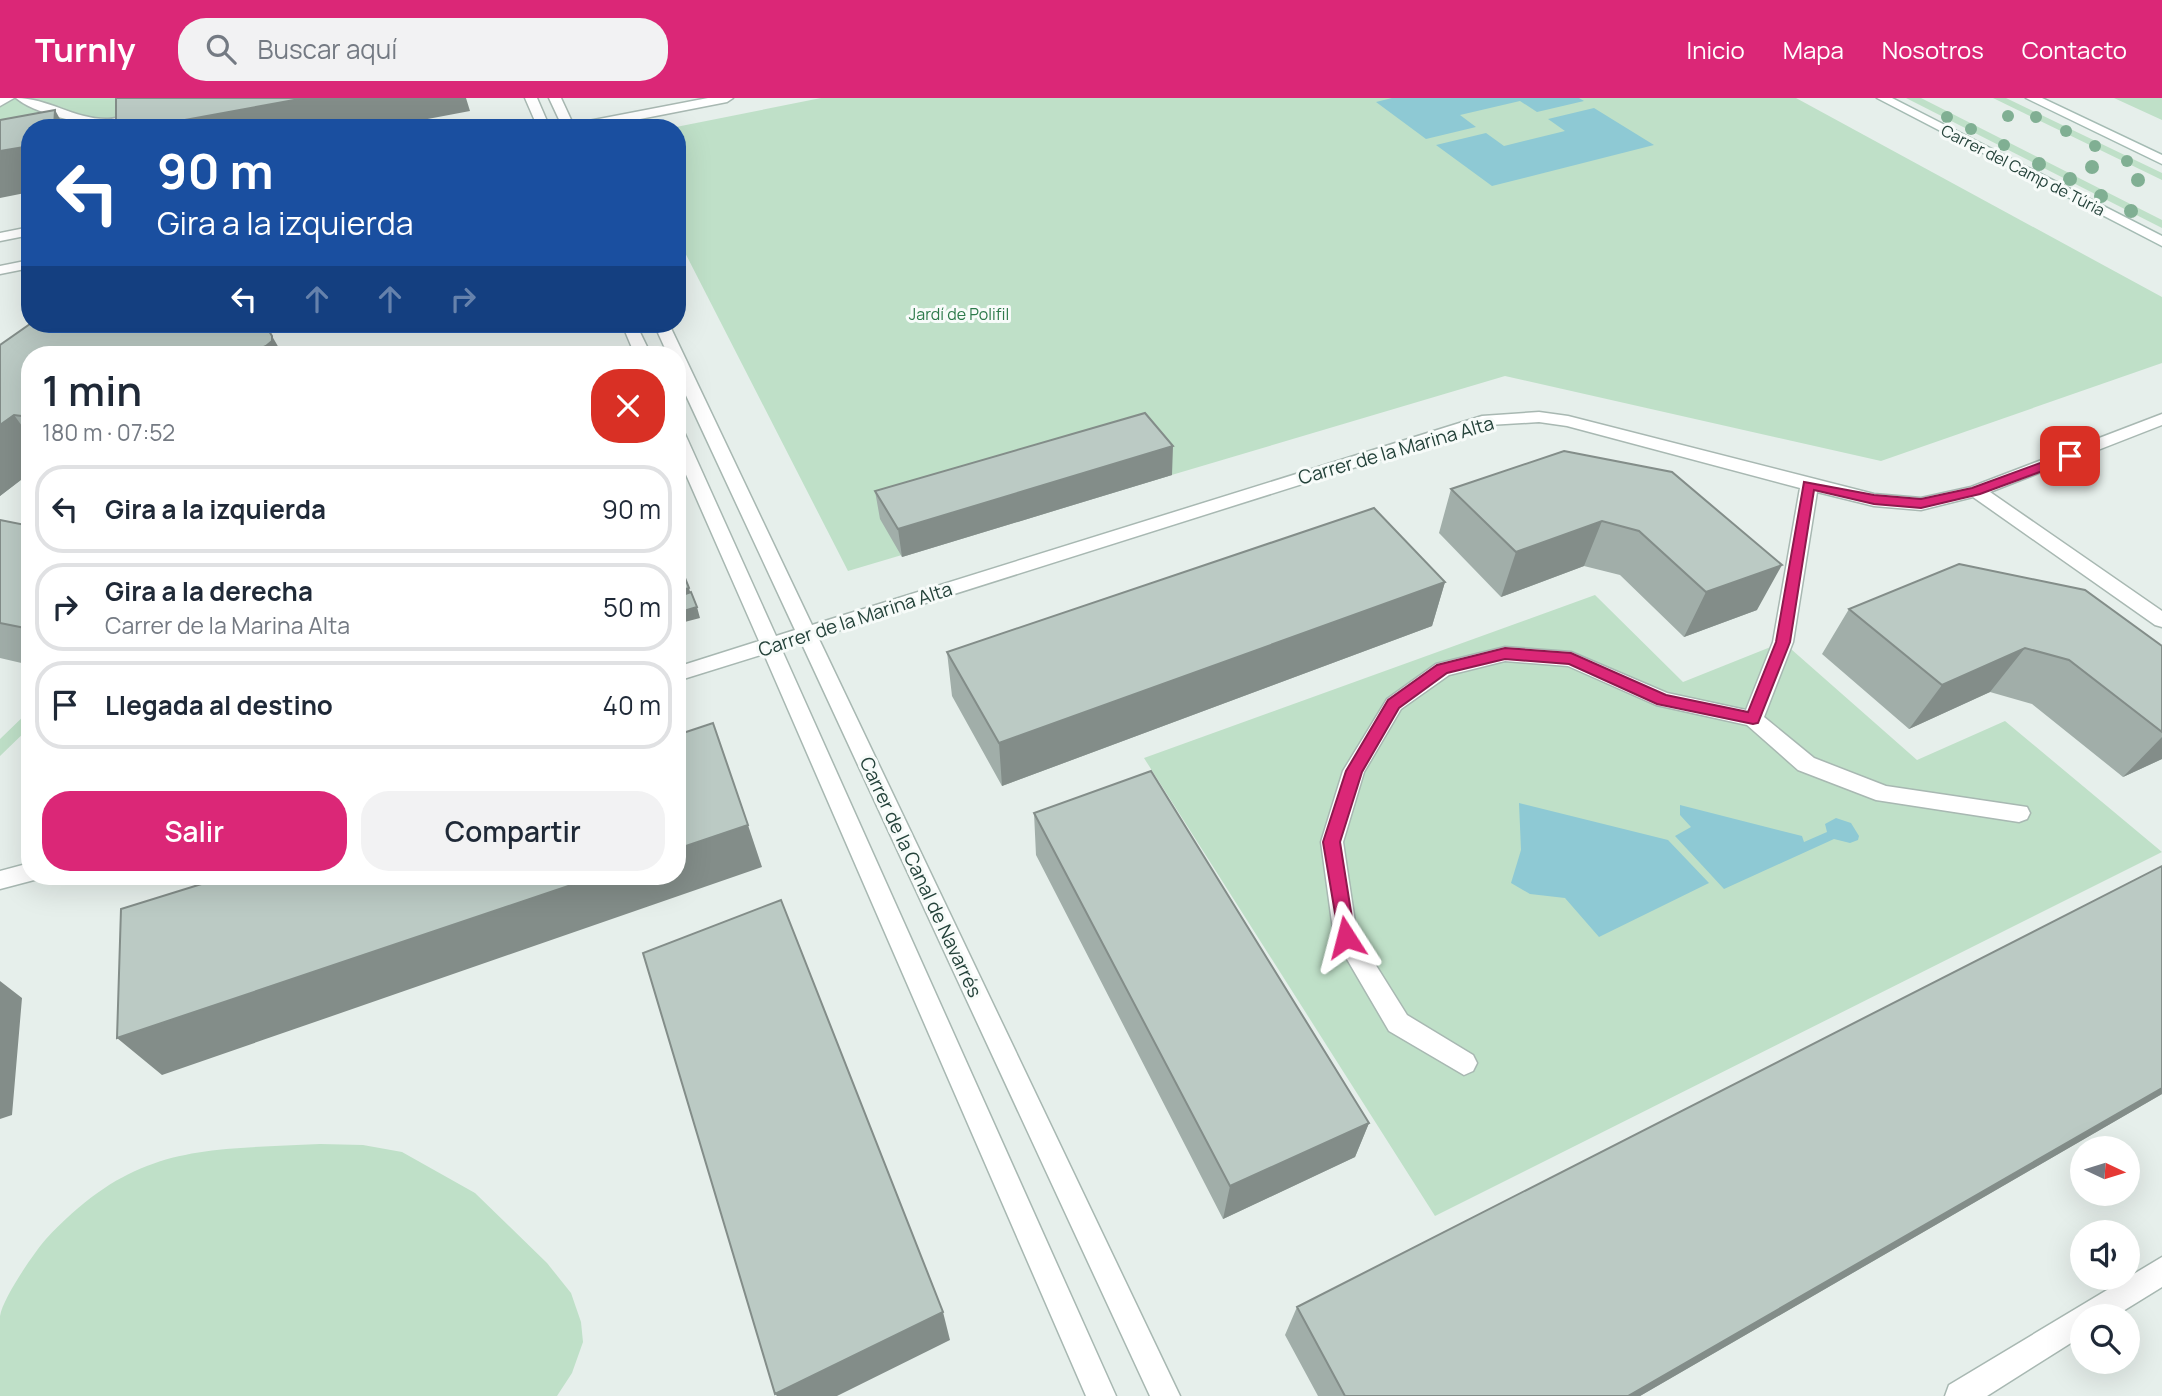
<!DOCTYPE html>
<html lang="es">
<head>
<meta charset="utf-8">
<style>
	:root { --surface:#fff; --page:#f2f2f3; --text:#1f2937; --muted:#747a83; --line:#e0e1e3; --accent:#db2777 }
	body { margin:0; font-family:Manrope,sans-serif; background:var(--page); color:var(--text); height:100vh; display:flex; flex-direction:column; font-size:26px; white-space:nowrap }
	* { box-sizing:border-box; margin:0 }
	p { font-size:23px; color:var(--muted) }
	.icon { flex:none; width:38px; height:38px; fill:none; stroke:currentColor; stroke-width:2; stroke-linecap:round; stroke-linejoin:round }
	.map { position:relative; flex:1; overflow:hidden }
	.sheet { position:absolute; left:21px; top:248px; width:665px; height:539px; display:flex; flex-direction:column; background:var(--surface); border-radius:28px; box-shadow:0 7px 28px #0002 }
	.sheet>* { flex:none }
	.hud { position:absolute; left:21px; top:21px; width:665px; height:214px; border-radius:28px; box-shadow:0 7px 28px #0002; background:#1a4fa0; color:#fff; overflow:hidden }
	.needle { width:46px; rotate:94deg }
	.controls { position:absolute; left:2070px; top:1038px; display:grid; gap:14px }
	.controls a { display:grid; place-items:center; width:70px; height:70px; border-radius:50%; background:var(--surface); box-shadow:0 7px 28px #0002; font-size:35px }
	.pin { position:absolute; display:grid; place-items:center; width:60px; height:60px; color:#fff; margin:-30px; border-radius:14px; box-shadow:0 4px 10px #0006 }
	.me { position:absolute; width:77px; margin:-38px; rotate:351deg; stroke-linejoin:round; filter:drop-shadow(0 0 5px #0008) }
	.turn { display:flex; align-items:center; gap:24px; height:147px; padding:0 21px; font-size:32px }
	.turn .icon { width:91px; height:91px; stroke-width:2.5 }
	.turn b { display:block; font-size:49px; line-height:60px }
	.lanes { display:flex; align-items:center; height:66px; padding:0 21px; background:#0003; justify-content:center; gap:35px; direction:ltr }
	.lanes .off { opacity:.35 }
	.round { display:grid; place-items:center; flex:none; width:74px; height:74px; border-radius:28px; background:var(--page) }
	.head { display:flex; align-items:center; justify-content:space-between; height:119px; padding:0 21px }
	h1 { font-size:42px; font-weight:600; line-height:52px }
	.primary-button { display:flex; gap:14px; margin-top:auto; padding:14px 21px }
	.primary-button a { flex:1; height:80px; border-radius:28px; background:var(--accent); color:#fff; font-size:28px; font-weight:600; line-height:80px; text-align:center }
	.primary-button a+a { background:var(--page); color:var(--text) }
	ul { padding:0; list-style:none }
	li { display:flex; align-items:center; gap:21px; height:88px; margin:0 14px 10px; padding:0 7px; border:4px solid var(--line); border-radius:28px }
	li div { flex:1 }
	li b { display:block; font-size:26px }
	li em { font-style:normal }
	header { display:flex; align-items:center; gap:42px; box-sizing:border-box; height:98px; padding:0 35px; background:var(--accent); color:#fff }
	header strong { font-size:33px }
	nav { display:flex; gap:38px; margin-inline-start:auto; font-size:24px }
	.search { width:490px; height:63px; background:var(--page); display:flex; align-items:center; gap:18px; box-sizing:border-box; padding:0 24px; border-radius:28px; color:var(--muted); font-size:26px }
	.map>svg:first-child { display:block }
	.green { fill:#bfe0c8 }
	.water { fill:#8ec9d4 }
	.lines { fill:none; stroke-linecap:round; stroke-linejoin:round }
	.service-casing { stroke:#a8b8b2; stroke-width:3 }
	.minor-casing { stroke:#a8b8b2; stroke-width:3 }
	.secondary-casing { stroke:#a4bbb3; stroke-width:3 }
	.service { fill:#fff; fill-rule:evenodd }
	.minor { fill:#fff; fill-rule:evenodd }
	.secondary { fill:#fff; fill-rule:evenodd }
	.tree { fill:#80af93 }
	.wall { fill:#a1aea9 }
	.shaded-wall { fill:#838d89 }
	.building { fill:#bbcac4; stroke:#838d89; stroke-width:2 }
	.route { fill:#db2777; stroke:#8e194d; stroke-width:2 }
	.labels { text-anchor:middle; stroke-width:6; stroke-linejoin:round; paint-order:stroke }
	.far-street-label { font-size:16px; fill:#24423a; stroke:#f7fbf9 }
	.far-park-label { font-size:16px; fill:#2d7a4b; stroke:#f7fbf9 }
	.street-label { font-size:19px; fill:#24423a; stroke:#f7fbf9 }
</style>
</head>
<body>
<header>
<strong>Turnly</strong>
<div class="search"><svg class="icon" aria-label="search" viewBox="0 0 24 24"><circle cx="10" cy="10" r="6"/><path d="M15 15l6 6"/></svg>Buscar aquí</div>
<nav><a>Inicio</a><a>Mapa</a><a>Nosotros</a><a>Contacto</a></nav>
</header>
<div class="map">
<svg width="2162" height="1298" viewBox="0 0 2162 1298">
	<rect width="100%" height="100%" fill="#e6efeb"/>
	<path class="green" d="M0 0H313L145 30 0 29Z
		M821 0H1796L2162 199V265L1881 363 1505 278 848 473 677 139V30H671Z
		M1906 0H1921L2162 122V130Z
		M1993 0H2006L2162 75V82Z
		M2114 0H2162V22Z
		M1595 497 1683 584 1783 544 1917 662 2005 623 2162 754 1435 1118 1144 660Z
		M30 612V629L0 658V641Z
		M320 1046 363 1047 402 1054 475 1095 547 1165 571 1195 581 1224 583 1244 572 1275 557 1298H0C0 1273 0 1243 0 1218 3 1200 33 1156 46 1141 135 1046 199 1052 320 1046Z"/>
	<path class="water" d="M1392 0H1579L1584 3 1537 14 1520 3 1460 17 1476 29 1426 41 1376 4Z
		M1594 10 1654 47 1492 88 1436 47 1486 35 1504 48 1565 33 1548 21Z
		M1519 705 1668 742 1709 785 1599 839 1565 800 1530 796 1511 785 1521 752Z
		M1680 707 1802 738 1804 744 1827 734 1825 726 1836 720 1851 725 1859 738 1858 742 1850 745 1834 741 1724 791 1675 738 1691 729 1680 717Z"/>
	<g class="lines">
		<defs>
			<path id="service" d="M30 162V170L0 176V168Z"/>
			<path id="minor" d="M0 0H14L0 8Z
				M16 0C48 0 76 22 108 21 121 21 141 11 151 19 126 39 39 20 16 0Z
				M525 0H537L550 30H538Z
				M549 0H561L573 26 708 0H733L727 4 594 30H563Z
				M30 129V137L0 143V135Z
				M622 226H636L651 257H635Z
				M654 226H669L812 527 1482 318 1539 314 1568 318 1874 396 1921 400 1971 389 2162 316V327L1990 394 2162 513V529L2155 527 1973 399 1921 412 1874 408 1817 394 1793 544 1764 619 1814 660 1886 688 2027 709 2030 715 2027 721 2019 724 1876 702 1798 672 1747 627 1656 607 1568 568 1505 563 1449 577 1401 611 1364 674 1343 744 1357 837 1407 917 1473 957 1477 965 1473 973 1464 977 1389 933 1334 839 1321 744 1343 673 1387 601 1436 566 1505 549 1571 554 1667 595 1746 612 1773 544 1800 390 1567 328 1539 324 1489 327 818 539 1180 1298H1150L801 544 781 550 1116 1298H1086L764 556 677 583V569L759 543 677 356V331L685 336 776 538 795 532 677 278V257H668Z
				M30 765V779H39L38 781 0 791V773Z
				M2162 1159V1189L2115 1218H2082V1238L1987 1298H1945L1949 1287Z"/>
			<path id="secondary" d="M1877 0H1892L2162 138V148Z
				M2026 0H2042L2162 57V66Z"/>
		</defs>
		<use href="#service" class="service-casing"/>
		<use href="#minor" class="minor-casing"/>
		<use href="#secondary" class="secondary-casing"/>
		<use href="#service" class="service"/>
		<use href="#minor" class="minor"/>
		<use href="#secondary" class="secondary"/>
	</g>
	<g class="tree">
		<circle cx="2008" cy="18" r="6"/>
		<circle cx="1947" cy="19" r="6"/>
		<circle cx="2036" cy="19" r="6"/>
		<circle cx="1971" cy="31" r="6"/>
		<circle cx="2066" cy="33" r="6"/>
		<circle cx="2004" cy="47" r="6"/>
		<circle cx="2095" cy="48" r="6"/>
		<circle cx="2127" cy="63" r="6"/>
		<circle cx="2039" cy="66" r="7"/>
		<circle cx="2092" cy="69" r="7"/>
		<circle cx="2070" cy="81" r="7"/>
		<circle cx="2138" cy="82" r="7"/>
		<circle cx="2101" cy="98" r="7"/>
		<circle cx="2131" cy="113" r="7"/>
	</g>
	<path class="wall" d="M263 230 283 257H30V375L0 398V247Z
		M1564 353 1757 512 1684 539 1620 477 1584 468 1501 499 1439 435 1451 391Z
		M1172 377 902 459 880 421 875 393Z
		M0 422 25 427 30 422V567L0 560Z
		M1445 484 1432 528 1002 688 952 598 947 554Z
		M1849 511 2162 548V661L2123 679 2032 606 1990 594 1909 631 1822 556Z
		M1034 715 1369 1025 1355 1059 1223 1121 1036 757Z
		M2162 768V996L1640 1298H1318L1285 1237 1297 1209Z"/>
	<path class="shaded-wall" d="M305 0H466L470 13 380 30H141Z
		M55 12 65 30H54Z
		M30 48V94L0 100V53Z
		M272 238 283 257H257L254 253Z
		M14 317 30 339V375L0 398V327Z
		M1173 348 1172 377 902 459 898 431Z
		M1602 423 1584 468 1501 499 1516 454Z
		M1782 467 1757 512 1684 539 1706 494Z
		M1445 484 1432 528 1002 688 999 645Z
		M689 490 692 501 677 505V494Z
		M697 509 700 520 677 526V515Z
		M2025 550 1990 594 1909 631 1942 587Z
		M2162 639V661L2123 679Z
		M748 727 762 769 162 977 117 940 595 779H677V751Z
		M0 883 22 900 12 1017 0 1021Z
		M2162 990V996L1640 1298H1628Z
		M1369 1025 1355 1059 1223 1121 1230 1088Z
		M943 1214 950 1242 837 1298H777L775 1296Z"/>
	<path class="building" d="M116 0H305L141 30H116Z
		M55 12 54 30H30V48L0 53V22Z
		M30 226H256L269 233 272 238V243L266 248 254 253 210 257H30V319L14 317 0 327V247Z
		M1145 315 1173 348 898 431 875 393Z
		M1564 353 1672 374 1782 467 1706 494 1639 433 1602 423 1516 454 1451 391Z
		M1374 410 1445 484 999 645 947 554Z
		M0 422 25 427 30 422V531L0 525Z
		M677 460 689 490 677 494Z
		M1959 466 2085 492 2162 548V634L2069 562 2025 550 1942 587 1849 511Z
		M691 494 697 509 677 515V499Z
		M713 625 748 727 677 751V637Z
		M1151 673 1369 1025 1230 1088 1034 715Z
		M2162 768V990L1628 1298H1345L1297 1209Z
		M224 779H595L117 940 121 811Z
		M781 802 943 1214 775 1296 643 855Z"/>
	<path class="route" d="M2070 354 2075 355V361L1980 396 1921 410 1874 406 1814 392 1790 544 1758 625 1753 626 1657 606 1569 566 1505 561 1447 575 1399 610 1362 674 1340 744 1355 839 1353 845 1346 847 1340 845 1323 744 1346 673 1388 602 1437 567 1505 550 1571 555 1666 597 1748 614 1776 544 1804 384 1874 397 1921 401 1972 390Z"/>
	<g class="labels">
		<g class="far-street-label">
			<text transform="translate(2023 72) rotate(27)" y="6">Carrer del Camp de Túria</text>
		</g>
		<g class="far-park-label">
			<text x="959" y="222">Jardí de Polifil</text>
		</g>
		<g class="street-label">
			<text transform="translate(1396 352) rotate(-16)" y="7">Carrer de la Marina Alta</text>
			<text transform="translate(855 521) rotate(-18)" y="7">Carrer de la Marina Alta</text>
			<text transform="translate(921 779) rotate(65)" y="7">Carrer de la Canal de Navarrés</text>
		</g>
	</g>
</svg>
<div class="controls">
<a><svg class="needle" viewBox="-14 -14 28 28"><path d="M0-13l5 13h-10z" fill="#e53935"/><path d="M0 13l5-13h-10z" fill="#747a83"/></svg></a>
<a><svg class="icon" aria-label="sound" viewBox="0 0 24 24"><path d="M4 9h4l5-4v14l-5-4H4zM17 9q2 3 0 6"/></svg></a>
<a><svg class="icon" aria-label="search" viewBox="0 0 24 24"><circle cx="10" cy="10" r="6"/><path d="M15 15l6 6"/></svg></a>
</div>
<div class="pin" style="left:2070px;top:358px;background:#d93025"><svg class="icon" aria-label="arrive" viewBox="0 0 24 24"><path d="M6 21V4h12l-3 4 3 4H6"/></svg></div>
<svg class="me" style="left:1346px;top:839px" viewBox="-20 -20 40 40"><path d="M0-17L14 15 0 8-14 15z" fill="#db2777" stroke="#fff" stroke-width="4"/></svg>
<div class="hud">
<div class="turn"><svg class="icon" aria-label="left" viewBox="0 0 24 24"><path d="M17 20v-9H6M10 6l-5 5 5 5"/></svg><div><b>90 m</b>Gira a la izquierda</div></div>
<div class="lanes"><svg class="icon" aria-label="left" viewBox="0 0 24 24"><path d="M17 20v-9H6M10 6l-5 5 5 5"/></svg><svg class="icon off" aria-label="ahead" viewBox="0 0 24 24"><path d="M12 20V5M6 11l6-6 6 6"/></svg><svg class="icon off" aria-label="ahead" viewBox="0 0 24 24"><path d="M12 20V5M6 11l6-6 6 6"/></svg><svg class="icon off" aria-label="right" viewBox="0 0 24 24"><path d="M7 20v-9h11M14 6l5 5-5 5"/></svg></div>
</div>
<section class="sheet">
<div class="head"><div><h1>1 min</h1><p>180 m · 07:52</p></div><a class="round" style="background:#d93025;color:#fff"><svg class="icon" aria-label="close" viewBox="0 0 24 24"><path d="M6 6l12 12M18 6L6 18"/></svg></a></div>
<ul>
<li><svg class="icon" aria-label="left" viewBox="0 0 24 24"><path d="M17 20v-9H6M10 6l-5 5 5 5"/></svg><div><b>Gira a la izquierda</b></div><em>90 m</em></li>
<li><svg class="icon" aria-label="right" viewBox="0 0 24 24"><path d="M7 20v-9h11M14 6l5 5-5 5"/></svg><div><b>Gira a la derecha</b><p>Carrer de la Marina Alta</p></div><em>50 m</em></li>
<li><svg class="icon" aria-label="arrive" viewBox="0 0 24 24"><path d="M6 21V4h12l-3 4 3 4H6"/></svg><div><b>Llegada al destino</b></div><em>40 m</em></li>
</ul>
<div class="primary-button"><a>Salir</a><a>Compartir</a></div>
</section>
</div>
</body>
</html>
